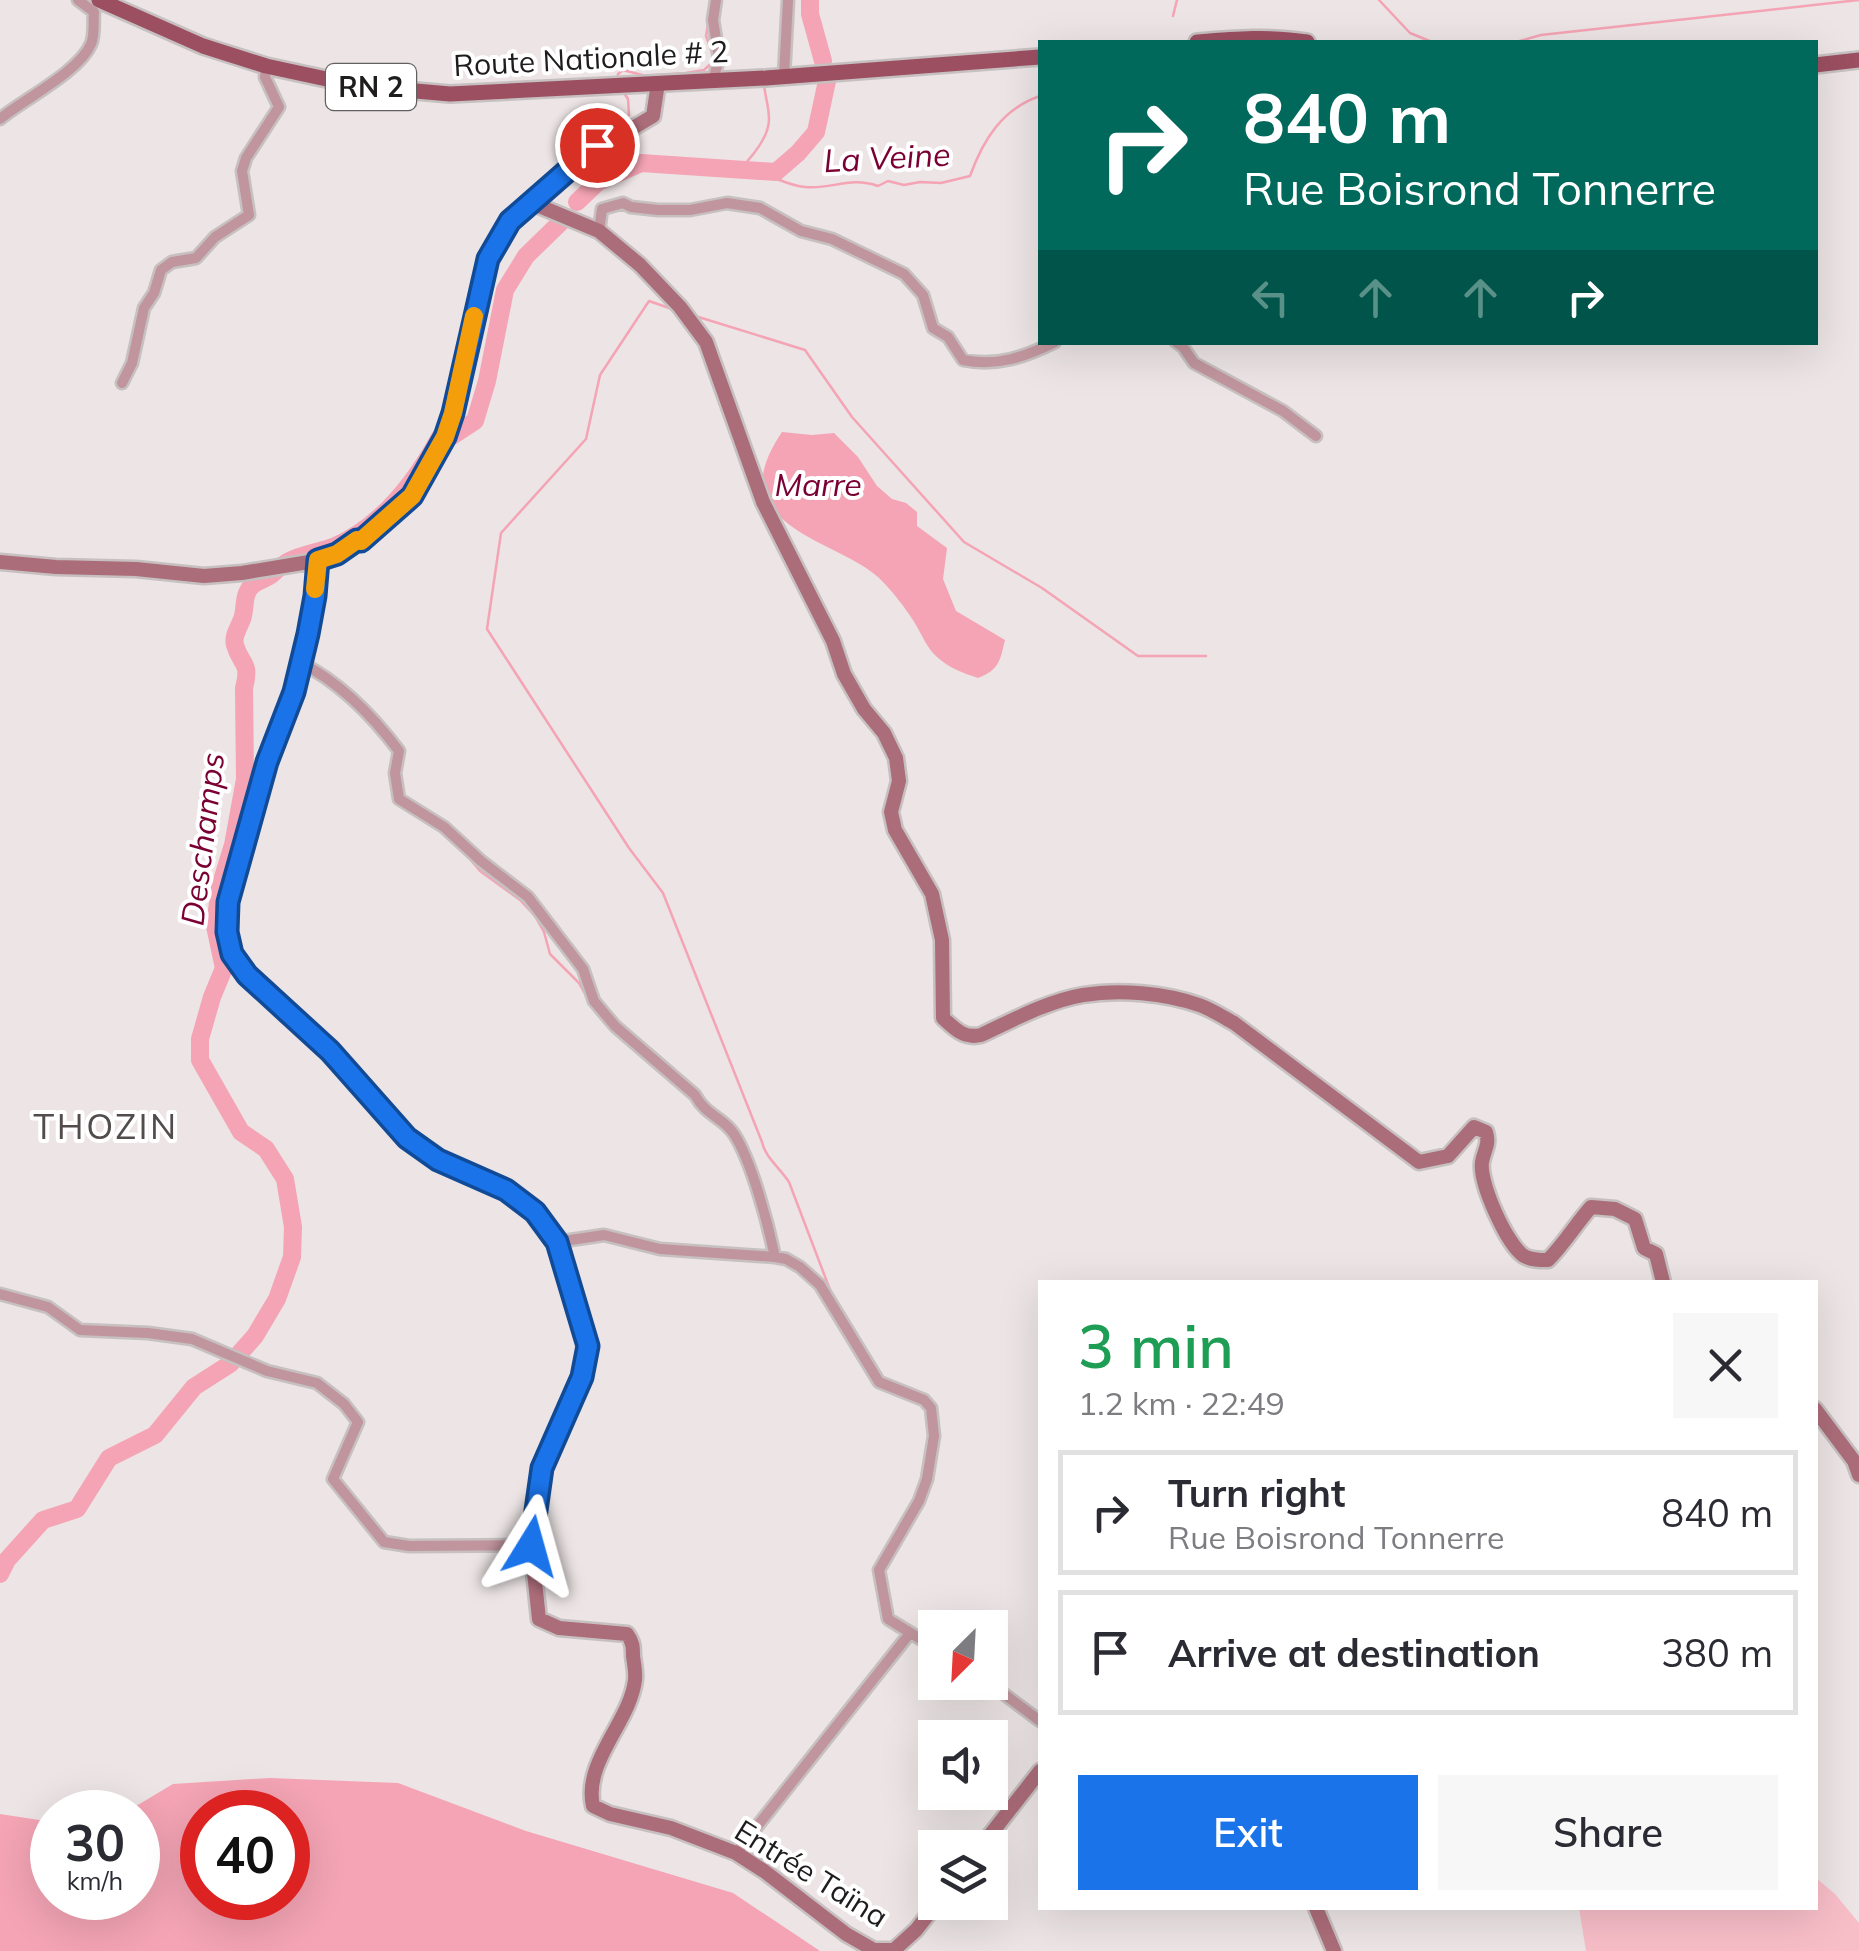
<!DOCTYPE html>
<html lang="en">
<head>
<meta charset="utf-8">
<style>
	:root { --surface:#fff; --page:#f7f7f7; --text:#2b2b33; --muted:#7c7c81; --line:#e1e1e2; --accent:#1a73e8 }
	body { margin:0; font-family:Mulish,sans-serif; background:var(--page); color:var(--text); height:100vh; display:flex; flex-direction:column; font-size:38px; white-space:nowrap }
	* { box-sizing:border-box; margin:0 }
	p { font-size:32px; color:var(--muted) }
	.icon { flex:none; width:55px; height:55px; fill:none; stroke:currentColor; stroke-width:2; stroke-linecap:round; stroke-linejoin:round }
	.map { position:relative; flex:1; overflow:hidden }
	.drawer { position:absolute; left:1038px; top:1280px; width:780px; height:630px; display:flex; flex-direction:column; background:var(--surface); border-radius:0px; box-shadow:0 10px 40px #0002 }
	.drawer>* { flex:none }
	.top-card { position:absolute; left:1038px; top:40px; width:780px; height:305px; border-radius:0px; box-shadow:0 10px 40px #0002; background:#00695c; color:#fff; overflow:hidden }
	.needle { width:65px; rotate:204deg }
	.buttons { position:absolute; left:918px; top:1610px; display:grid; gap:20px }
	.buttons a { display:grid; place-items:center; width:90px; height:90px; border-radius:0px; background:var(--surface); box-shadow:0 10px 40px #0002; font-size:50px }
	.speed { position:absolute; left:30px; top:1790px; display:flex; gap:20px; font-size:50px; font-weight:700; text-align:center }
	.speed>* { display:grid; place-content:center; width:130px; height:130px; border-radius:50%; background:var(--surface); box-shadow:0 10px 40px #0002; line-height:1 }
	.speed small { font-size:25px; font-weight:400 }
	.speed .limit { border:15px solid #d22; background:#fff; color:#111 }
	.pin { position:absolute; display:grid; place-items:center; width:85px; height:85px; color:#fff; margin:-42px; border:5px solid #fff; border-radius:50%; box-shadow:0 2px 10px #0007 }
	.me { position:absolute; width:110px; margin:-55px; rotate:8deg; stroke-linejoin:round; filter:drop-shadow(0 0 8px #0008) }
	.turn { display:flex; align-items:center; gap:35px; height:210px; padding:0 40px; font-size:45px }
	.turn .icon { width:130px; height:130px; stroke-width:2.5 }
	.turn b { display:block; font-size:70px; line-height:85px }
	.lanes { display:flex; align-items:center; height:95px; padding:0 40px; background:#0003; justify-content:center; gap:50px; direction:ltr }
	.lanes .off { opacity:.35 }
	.round { display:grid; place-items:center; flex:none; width:105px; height:105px; border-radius:0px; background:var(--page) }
	.summary { display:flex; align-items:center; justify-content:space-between; height:170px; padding:0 40px }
	h1 { font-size:60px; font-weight:600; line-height:75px; color:#1e9e55 }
	.primary-button { display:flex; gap:20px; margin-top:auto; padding:20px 40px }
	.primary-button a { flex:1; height:115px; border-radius:0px; background:var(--accent); color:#fff; font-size:40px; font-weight:600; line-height:115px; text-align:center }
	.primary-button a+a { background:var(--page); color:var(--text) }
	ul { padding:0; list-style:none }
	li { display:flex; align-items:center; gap:30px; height:125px; margin:0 20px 15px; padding:0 20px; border:5px solid var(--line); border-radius:0px }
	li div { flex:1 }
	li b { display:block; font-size:38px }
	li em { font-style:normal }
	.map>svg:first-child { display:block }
	.green { fill:#f8bec8 }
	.water { fill:#f4a4b4; fill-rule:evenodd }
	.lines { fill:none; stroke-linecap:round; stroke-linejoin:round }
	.stream { stroke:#f4a4b4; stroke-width:2.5 }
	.river { stroke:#f4a4b4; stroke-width:18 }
	.street-casing { stroke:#c7c0c1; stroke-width:15 }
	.secondary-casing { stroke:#c7c0c1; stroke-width:19 }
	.primary-casing { stroke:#c7c0c1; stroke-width:20 }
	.street { stroke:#c1959d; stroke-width:10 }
	.secondary { stroke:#ac6d7a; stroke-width:14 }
	.primary { stroke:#9b4f61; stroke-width:15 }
	.route-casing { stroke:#114b97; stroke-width:25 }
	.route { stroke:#1a73e8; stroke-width:18 }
	.slow { stroke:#f59e0b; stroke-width:18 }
	.labels { text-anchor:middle; stroke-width:8; stroke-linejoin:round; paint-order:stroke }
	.shield { fill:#fff; stroke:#626061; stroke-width:2.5 }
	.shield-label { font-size:28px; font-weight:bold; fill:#1f1c1d }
	.street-label { font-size:30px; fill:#1f1c1d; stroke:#fff }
	.water-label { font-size:32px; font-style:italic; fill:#7a0033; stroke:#fff }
	.quarter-label { font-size:35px; letter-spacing:2.5px; fill:#524c4d; stroke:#fff }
</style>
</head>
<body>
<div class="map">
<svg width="1859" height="1951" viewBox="0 0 1859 1951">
	<rect width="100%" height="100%" fill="#ece4e5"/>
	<path class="green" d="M1815 1877 1835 1894 1859 1923V1951H1586L1579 1908H1815Z"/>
	<path class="water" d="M782 432 812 435 834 433 858 457 877 486 892 499 906 503 917 512V526L947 548 943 579 956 611 1005 640C1000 661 999 670 978 678 963 673 949 668 937 657 927 648 923 637 916 625 908 611 890 588 878 577 846 549 785 538 766 497 756 476 770 450 782 432Z
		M270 1778 398 1783 526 1831 733 1893 820 1951H0V1814L52 1822V1898H138V1812H126L173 1784ZM202 1812H288V1898H202Z"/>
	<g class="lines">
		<path class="stream" d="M1379 0 1410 33 1432 42
			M1173 16 1177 0
			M1516 42 1541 35 1859 0
			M618 79V74L623 70 646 76 686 73 704 70 715 60 706 36 709 18
			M606 137 605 134 629 115 628 99 624 93
			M739 170C752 157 769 138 769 119 769 107 765 96 764 84
			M757 172C773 176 789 186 805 187 831 190 849 176 878 186L888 181 904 185 920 182 941 183 970 176C983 140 1002 109 1040 96
			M607 178V150
			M675 310 649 301 600 375 586 439 501 533 487 629 629 848 663 893 762 1142C765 1157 780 1168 789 1182L832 1295
			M692 315 805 350 852 417 964 542 1042 588 1138 656H1206
			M437 437 447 409 457 363
			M466 854 480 871 520 900 535 916 544 932 550 954 579 983 584 992"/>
		<path class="river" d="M810 0V14L823 61
			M577 202 598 182 641 163 776 172 798 153 816 132 827 81
			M0 1574 7 1560 43 1520 77 1509 109 1458 155 1435 194 1387 230 1364 255 1336 277 1299 292 1257 293 1227 285 1179 266 1149 241 1132 200 1060V1039L212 997 224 968 215 926 220 887 233 845 245 779 244 688C251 661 241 666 235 645 232 635 241 625 243 616 245 608 244 600 247 593 251 582 262 581 271 575 275 572 278 568 283 565 297 555 317 553 333 547 381 527 416 481 440 437L452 436 475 421 487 381 505 290 526 256 563 220"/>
		<defs>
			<path id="street" d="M784 76 788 0
				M713 81 719 58 713 20 716 0
				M0 119C24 99 79 72 91 44 95 35 93 22 94 12L78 0
				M599 231 602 209 623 203 631 207 658 210H690L727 203 760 208 801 231 832 239 904 274 923 295 933 328 948 337 963 360C996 367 1025 357 1055 342
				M1176 342 1183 347 1194 363 1283 411 1316 436
				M122 383 132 363 144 308 154 293 161 270 172 262 196 258 215 237 249 215 242 171 246 158 279 107 265 77 266 66
				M301 663C341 683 372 715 399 751L395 773 399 799 444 827 481 861 528 897 583 969 594 1001 615 1026 695 1095C706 1116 723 1117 734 1134 752 1162 768 1224 775 1257
				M557 1242 604 1235 660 1249 775 1257 786 1259 800 1267 820 1285 879 1382 924 1400 931 1408 934 1436 927 1479 919 1501 879 1570 888 1619 935 1648
				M0 1294 48 1307 80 1330 148 1333 192 1339 267 1371 317 1383 344 1404 358 1422 333 1479 384 1542 409 1546 531 1545
				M988 1682 1040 1721
				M736 1853 910 1633"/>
			<path id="secondary" d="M532 203 599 231 640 265 680 307 706 342 763 502 833 641 844 674 864 709 884 733 896 758 899 781 891 812 895 830 932 894 942 940 943 1018C955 1029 964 1039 981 1035 1013 1020 1048 1001 1083 995 1119 989 1165 993 1199 1005 1211 1009 1223 1017 1234 1023L1419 1162 1448 1156 1474 1127 1486 1132C1490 1145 1484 1150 1482 1162 1479 1183 1507 1245 1524 1256 1531 1260 1540 1260 1548 1260 1564 1244 1576 1224 1591 1207L1615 1209 1635 1219 1644 1248 1656 1254 1663 1282
				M317 560 309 634 293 692 267 762 228 902 227 932 232 954 247 975 330 1051 407 1138 438 1161 505 1190 535 1212 557 1242 588 1346 582 1377 542 1468 531 1545 539 1619 559 1628 627 1634C633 1642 633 1647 633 1656 634 1664 636 1673 635 1680 630 1722 583 1762 593 1806L610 1814 671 1828 736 1853 764 1871 846 1934 874 1950H894L916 1930 938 1902
				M0 562 56 567 136 569 204 576 242 573 327 559 337 555 357 540 361 541 412 496 445 437 453 413 488 259 510 221 591 148 611 141 653 116 658 83
				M1815 1409 1854 1461 1859 1475
				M980 1848 1040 1771
				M1316 1908 1334 1951"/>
			<path id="primary" d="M99 0 203 46 266 66 359 86 450 94 766 78 1040 57
				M1197 42C1234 39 1270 36 1307 42
				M1815 65 1859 60"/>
		</defs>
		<use href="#street" class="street-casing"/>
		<use href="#secondary" class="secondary-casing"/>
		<use href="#primary" class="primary-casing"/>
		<use href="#street" class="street"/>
		<use href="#secondary" class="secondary"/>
		<use href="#primary" class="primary"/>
	</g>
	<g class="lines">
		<defs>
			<path id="route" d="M531 1546 542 1468 582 1377 588 1346 557 1242 535 1212 506 1190 438 1160 407 1138 330 1051 247 975 232 954 227 932 228 902 267 762 294 692 308 634 315 596 318 560 337 554 357 540 361 541 412 496 445 437 453 413 488 259 510 221 597 145"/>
		</defs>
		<use href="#route" class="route-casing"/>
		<use href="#route" class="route"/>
		<path class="slow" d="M315 589 318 560 337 554 357 540 361 541 412 496 445 437 453 413 474 316"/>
	</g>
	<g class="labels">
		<rect class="shield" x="326" y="64" width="90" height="46" rx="8"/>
		<g class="shield-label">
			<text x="371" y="97">RN 2</text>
		</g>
		<g class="street-label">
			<text transform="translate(591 59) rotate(-3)" y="10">Route Nationale # 2</text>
			<text transform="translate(811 1874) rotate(32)" y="10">Entrée Taïna</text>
		</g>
		<g class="water-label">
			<text transform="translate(887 158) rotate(-3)" y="11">La Veine</text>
			<text x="818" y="496">Marre</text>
			<text transform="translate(203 839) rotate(-83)" y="11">Deschamps</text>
		</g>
		<g class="quarter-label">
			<text x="106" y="1139">THOZIN</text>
		</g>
	</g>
</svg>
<div class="buttons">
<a><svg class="needle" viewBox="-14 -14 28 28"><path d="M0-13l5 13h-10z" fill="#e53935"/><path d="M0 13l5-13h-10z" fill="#7c7c81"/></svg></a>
<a><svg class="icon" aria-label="sound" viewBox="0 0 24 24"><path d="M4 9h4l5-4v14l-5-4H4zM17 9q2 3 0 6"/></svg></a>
<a><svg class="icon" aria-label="layers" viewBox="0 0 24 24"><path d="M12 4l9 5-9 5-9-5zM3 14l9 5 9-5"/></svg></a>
</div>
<div class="speed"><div>30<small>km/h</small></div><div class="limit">40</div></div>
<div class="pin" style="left:597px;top:145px;background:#d93025"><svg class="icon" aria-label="arrive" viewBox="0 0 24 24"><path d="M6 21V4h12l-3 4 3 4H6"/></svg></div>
<svg class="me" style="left:531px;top:1546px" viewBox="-20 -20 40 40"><path d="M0-17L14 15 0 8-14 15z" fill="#1a73e8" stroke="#fff" stroke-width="4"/></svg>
<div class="top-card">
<div class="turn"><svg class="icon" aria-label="right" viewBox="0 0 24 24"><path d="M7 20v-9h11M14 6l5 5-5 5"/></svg><div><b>840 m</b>Rue Boisrond Tonnerre</div></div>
<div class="lanes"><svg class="icon off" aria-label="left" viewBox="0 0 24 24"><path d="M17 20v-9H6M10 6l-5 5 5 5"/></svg><svg class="icon off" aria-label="ahead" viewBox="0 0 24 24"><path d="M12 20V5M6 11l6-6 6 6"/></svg><svg class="icon off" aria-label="ahead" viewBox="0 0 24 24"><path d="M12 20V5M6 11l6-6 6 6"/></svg><svg class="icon" aria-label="right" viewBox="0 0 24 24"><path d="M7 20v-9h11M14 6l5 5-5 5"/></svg></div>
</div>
<section class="drawer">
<div class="summary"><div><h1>3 min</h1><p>1.2 km · 22:49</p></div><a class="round"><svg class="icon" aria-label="close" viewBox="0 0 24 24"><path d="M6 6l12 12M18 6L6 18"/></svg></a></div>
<ul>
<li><svg class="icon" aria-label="right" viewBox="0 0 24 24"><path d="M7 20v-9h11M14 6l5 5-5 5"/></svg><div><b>Turn right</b><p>Rue Boisrond Tonnerre</p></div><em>840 m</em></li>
<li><svg class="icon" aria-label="arrive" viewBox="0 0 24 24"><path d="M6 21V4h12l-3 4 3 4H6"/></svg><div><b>Arrive at destination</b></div><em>380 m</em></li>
</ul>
<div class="primary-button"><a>Exit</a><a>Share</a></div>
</section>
</div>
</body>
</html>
